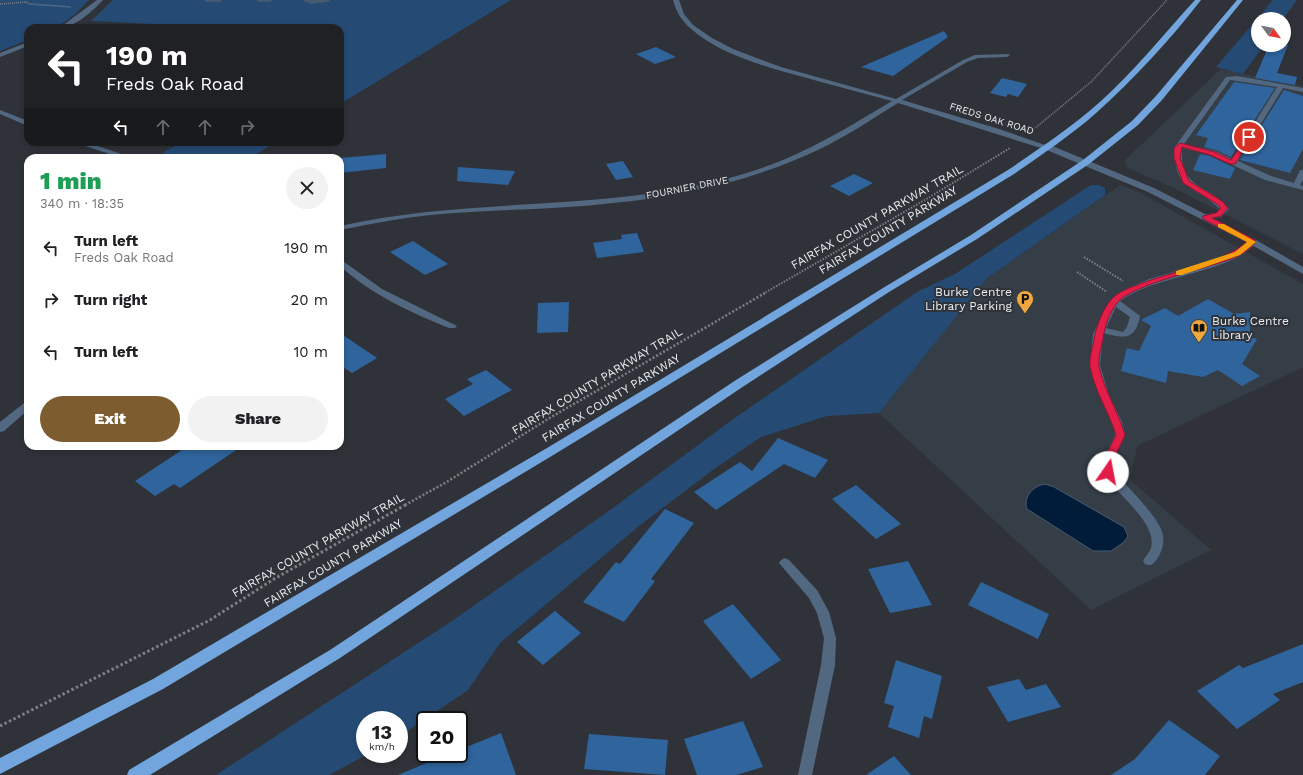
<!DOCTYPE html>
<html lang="en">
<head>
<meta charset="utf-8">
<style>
	:root { --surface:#fff; --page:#f2f2f2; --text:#202124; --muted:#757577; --accent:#7d5d30 }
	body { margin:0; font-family:"Work Sans",sans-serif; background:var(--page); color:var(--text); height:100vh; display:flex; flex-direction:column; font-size:15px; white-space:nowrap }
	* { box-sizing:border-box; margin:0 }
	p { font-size:13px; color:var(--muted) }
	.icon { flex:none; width:22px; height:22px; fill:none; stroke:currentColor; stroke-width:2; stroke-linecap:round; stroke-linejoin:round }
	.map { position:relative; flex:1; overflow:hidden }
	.sheet { position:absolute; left:24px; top:154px; width:320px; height:296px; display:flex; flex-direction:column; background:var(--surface); border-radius:12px; box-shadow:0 2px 6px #0003 }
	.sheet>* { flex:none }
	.banner { position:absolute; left:24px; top:24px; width:320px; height:122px; border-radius:12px; box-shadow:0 2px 6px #0003; background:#202124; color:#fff; overflow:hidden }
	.needle { width:26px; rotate:123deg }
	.controls { position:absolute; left:1251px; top:12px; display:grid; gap:8px }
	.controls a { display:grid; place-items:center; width:40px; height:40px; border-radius:50%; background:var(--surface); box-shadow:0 2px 6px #0003; font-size:20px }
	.speed { position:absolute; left:356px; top:711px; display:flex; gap:8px; font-size:20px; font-weight:700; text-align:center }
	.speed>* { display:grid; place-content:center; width:52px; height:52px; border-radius:50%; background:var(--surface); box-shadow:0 2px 6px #0003; line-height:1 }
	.speed small { font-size:10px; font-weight:400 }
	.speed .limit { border:2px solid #111; border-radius:6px; background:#fff; color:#111 }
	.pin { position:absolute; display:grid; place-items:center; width:34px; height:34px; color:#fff; margin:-17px; border:2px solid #fff; border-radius:50%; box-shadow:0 1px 4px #0007 }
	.me { position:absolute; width:44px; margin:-22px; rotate:12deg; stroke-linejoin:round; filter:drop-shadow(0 0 3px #0008) }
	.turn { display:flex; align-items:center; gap:14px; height:84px; padding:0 16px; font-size:18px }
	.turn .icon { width:52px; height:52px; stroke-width:2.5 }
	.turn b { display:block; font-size:28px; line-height:34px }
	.lanes { display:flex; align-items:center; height:38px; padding:0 16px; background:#0003; justify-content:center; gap:20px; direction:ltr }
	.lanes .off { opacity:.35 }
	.round { display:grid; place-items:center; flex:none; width:42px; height:42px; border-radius:21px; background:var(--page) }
	.summary { display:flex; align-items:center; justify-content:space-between; height:68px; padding:0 16px }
	h1 { font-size:24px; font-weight:800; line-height:30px; color:#1e9e55 }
	.action { display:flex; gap:8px; margin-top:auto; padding:8px 16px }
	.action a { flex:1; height:46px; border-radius:24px; background:var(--accent); color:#fff; font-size:16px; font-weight:800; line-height:46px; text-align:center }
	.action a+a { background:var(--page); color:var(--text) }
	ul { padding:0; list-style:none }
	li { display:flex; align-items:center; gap:12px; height:52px; padding:0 16px }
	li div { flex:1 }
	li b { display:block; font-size:15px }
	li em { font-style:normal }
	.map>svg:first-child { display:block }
	.built { fill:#353e47 }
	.green { fill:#254b75 }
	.water { fill:#011c38; stroke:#475b70 }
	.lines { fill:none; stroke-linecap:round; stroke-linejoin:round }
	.stream { stroke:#475b70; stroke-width:3.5 }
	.building { fill:#2f649d }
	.path-far3 { stroke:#7c8085; stroke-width:1.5; stroke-dasharray:1 1; stroke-linecap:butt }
	.path-far2 { stroke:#7c8085; stroke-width:2; stroke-dasharray:1.5 1.5; stroke-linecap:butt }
	.path-far1 { stroke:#7c8085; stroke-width:2.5; stroke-dasharray:2 2; stroke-linecap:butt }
	.path { stroke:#7c8085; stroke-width:3; stroke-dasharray:2.5 2.5; stroke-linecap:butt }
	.service { fill:#526881; fill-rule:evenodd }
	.minor { fill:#526881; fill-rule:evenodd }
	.tertiary { fill:#526881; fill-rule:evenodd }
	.trunk { fill:#72a5de; fill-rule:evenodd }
	.route { fill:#e11d48; stroke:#92132f }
	.slow { fill:#f59e0b }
	.labels { text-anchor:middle; stroke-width:4; stroke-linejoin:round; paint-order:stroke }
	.far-street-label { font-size:10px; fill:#eaedf1; stroke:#2f3339 }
	.street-label { font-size:12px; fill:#eaedf1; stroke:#2f3339 }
	.poi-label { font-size:12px; fill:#eaedf1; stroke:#2f3339; text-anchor:end }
</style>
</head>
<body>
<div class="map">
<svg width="1303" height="775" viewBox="0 0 1303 775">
	<rect width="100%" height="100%" fill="#2f3339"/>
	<path class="built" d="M1221 69 1303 86V254L1174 188 1128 168 1124 161Z
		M1120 185 1139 192 1303 284V367L1137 446 1130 480 1211 550 1091 610 879 413 986 279Z"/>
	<path class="green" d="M0 0H89C79 10 68 23 54 27 47 30 36 28 28 28V40L0 51Z
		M113 0H511L340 104V28H196L194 26 91 21Z
		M1273 0H1297L1283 19H1258V45H1264L1243 74 1216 67Z
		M182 142H276L250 158H179L162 153Z
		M1091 185H1099L1105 188V195L986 279 879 413 827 416 761 437 714 469 639 526 500 643 468 690 399 737V720H365V754H368L329 775H216L452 621 606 513 732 420 917 292 955 274Z"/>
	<path class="water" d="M1045 484 1054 487 1124 527 1128 536 1124 542 1111 551H1093L1027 509C1023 497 1033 486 1045 484Z"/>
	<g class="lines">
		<path class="stream" d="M206 0H220
			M259 0H270
			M306 0 312 2 328 0"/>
	</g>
	<path class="building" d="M944 31 948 37 893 76 861 67Z
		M1269 45H1288L1277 73 1297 77 1295 85 1255 78Z
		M656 47 676 57 655 64 636 54Z
		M1002 78 1027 84 1018 97 1008 94 1006 97 990 93Z
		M1234 82 1275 88 1231 157 1216 150 1204 147 1208 138 1196 135Z
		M1284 90 1303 96V149L1290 173 1240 160Z
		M386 154V168L340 173V158Z
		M1200 154 1210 156 1235 168 1230 179 1193 170Z
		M623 161 633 177 616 180 606 164Z
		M458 167 515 171 508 185 457 181Z
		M854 174 873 183 849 196 830 186Z
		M637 233 644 252 597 258 593 243 622 239 621 235Z
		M413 241 448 264 425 275 390 252Z
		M1208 299 1234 314 1250 312V337L1257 339 1242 364 1260 376 1242 386 1218 370 1203 377 1168 371 1166 383 1121 371 1127 348 1139 351 1151 326 1141 320 1165 308 1178 316Z
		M569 302 568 332 537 333 538 303Z
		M340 333 377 358 352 373 340 365Z
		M486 370 512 390 464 416 445 399 473 384 467 379Z
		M778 438 828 460 815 478 784 464 716 510 694 492 740 462 752 471Z
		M188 446H242L180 488 174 484 155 496 135 481Z
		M856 485 901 524 876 539 832 499Z
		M665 509 694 523 651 579 655 581 624 622 583 602 616 562 620 564Z
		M908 561 932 605 890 613 868 569Z
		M981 582 1049 614 1038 639 968 605Z
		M733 604 781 660 751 679 703 621Z
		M555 611 581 633 543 665 517 642Z
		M1303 644V682L1273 694 1280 700 1237 729 1197 691 1239 665 1243 668Z
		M896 660 942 676 932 719 924 716 919 738 888 727 894 706 884 703Z
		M1019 679 1026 690 1046 684 1061 707 1008 722 987 687Z
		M1169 720 1220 756 1205 775H1111L1135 759Z
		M743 721 763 767 736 775H697L684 739Z
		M501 733 516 775H398L448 754H459V750Z
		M589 734 668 740 665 775 584 769Z
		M894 756 911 775H866Z"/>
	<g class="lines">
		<path class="path-far3" d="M0 4 26 2 30 4 71 7
			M1034 129 1092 81 1167 0"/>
		<path class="path-far2" d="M1033 130 1035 128
			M1084 257 1123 281
			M1077 272 1107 292
			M763 294 930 197 1010 148"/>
		<path class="path-far1" d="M405 505 445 483 548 419 765 293"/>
		<path class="path" d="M0 726 210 620 274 579 407 504"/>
		<path class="service" d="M1237 76 1303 88V92L1283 88 1238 161 1271 176 1294 183 1300 170H1303V180L1300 185 1303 186V190L1265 180 1211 155 1182 148C1179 190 1208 183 1229 209L1221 217 1206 219 1202 217 1203 215 1216 213 1220 209C1195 184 1175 193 1174 148L1226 77ZM1230 80 1277 87 1232 159 1216 151 1184 144Z
			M1250 240H1256L1257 242C1230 274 1157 274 1120 301L1140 316C1135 342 1123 338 1103 333V334L1100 365 1109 395 1122 422 1125 435 1113 461V471C1126 485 1160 518 1163 535 1164 545 1162 551 1157 559 1153 564 1151 567 1145 564L1143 561C1145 557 1150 552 1151 548 1158 522 1114 493 1103 472V461L1115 435 1112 422 1099 395 1090 365 1093 334 1110 301 1122 291 1149 279 1209 262 1234 252ZM1116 307 1130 317 1127 327 1123 332 1106 328Z"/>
		<path class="minor" d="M97 0H103C93 11 74 28 59 28Z
			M673 0H679L684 14 693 25 712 38 733 49 781 67 896 99 963 60 975 55 1009 54 1010 55 1007 57 978 58 967 62 902 100 999 129 1051 147 1044 149 898 103C872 119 847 136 820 149 755 180 684 196 613 203 556 210 498 209 441 214 407 217 374 223 340 230V226C472 196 609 213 740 175 799 158 840 132 892 101 868 95 845 88 821 82 779 70 723 58 690 28 681 20 676 11 673 0Z
			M28 42V46L0 57V53Z
			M0 110 28 121V126L0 114Z
			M73 142H85L134 158H122Z
			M340 259 382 289 457 326 455 328H449C410 312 372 295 340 266Z
			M28 402V410L4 431 0 432V422L24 403Z
			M785 558 789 560 817 590 829 612 836 638 835 665 812 775H798L821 665 824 638 817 613 809 598 779 563 781 560Z"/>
		<path class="tertiary" d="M1044 145H1050L1154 188 1256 240 1303 267V274L1250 244 1148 192 1044 149Z"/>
		<path class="trunk" d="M1195 0H1201C1170 40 1133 80 1095 114 1070 136 1041 155 1014 174L555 454 163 689 0 774V758L153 679 547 448 1008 170C1040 148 1072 127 1101 101 1135 70 1164 34 1195 0Z
			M1237 0H1243L1162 100 1138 125 1089 164 977 239 889 292 744 386 340 658 150 775H127L129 770 330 650 736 380 883 288 971 235 1083 160 1132 121 1156 96Z"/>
	</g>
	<path class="route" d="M1247 136 1252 137 1235 164H1230L1210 155 1182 147 1180 158 1189 181 1222 201 1228 208 1221 216 1212 218 1255 240V243C1250 248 1244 253 1238 256 1212 268 1133 283 1117 303 1110 312 1104 328 1103 339 1101 347 1098 359 1099 366 1104 390 1118 411 1125 435L1113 461V472L1108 476 1105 475 1103 461 1116 435C1109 412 1094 390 1090 366 1089 358 1093 347 1094 339 1096 328 1103 308 1111 300 1118 291 1130 288 1140 284 1175 270 1217 266 1247 242L1203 219V216L1216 213 1221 208 1217 204 1183 183 1174 158V148L1180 143 1215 152 1231 160Z"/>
	<path class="slow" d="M1218 224H1224L1256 242 1240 255 1182 275H1176V271L1235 252 1247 242 1218 227Z"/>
	<defs>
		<symbol id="parking-pin" viewBox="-11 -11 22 30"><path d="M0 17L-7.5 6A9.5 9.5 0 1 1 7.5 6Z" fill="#efa73e" stroke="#2f3339"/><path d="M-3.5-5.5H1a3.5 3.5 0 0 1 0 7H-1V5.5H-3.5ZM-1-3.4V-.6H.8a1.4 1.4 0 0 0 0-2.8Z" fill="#111"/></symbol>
		<symbol id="library-pin" viewBox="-11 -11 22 30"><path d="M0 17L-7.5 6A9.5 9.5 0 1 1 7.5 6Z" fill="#efa73e" stroke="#2f3339"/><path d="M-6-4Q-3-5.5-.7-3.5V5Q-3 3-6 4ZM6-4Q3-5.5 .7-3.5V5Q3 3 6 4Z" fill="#111"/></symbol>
	</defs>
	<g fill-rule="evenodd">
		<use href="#parking-pin" x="1015" y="289" width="20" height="27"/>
		<use href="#library-pin" x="1189" y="318" width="20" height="27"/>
	</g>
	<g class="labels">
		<g class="far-street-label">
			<text transform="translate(992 118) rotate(17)" y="4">FREDS OAK ROAD</text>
			<text transform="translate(687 187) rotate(-11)" y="4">FOURNIER DRIVE</text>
		</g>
		<g class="street-label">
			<text transform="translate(877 217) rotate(-30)" y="4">FAIRFAX COUNTY PARKWAY TRAIL</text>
			<text transform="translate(888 230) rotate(-31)" y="4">FAIRFAX COUNTY PARKWAY</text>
			<text transform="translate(597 381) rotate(-31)" y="4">FAIRFAX COUNTY PARKWAY TRAIL</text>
			<text transform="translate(611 398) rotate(-31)" y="4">FAIRFAX COUNTY PARKWAY</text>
			<text transform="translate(318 545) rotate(-30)" y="4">FAIRFAX COUNTY PARKWAY TRAIL</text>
			<text transform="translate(333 563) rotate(-31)" y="4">FAIRFAX COUNTY PARKWAY</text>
		</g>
		<g class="poi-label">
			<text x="1012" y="296">Burke Centre<tspan x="1012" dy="14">Library Parking</tspan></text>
			<text x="1212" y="325" text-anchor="start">Burke Centre<tspan x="1212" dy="14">Library</tspan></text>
		</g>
	</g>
</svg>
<div class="controls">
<a><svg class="needle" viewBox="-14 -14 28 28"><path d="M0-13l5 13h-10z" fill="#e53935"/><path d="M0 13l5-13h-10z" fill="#757577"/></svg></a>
</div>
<div class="speed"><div>13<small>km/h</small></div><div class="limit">20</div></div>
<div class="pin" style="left:1249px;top:137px;background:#d93025"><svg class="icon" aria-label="arrive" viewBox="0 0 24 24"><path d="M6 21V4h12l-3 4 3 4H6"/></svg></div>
<svg class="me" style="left:1108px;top:472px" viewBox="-20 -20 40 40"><circle r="19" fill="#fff"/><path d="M0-13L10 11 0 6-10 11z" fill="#e11d48"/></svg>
<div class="banner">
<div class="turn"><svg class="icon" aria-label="left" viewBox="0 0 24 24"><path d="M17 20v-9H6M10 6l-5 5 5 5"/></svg><div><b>190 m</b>Freds Oak Road</div></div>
<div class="lanes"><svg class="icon" aria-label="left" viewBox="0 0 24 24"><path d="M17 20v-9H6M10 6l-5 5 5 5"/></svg><svg class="icon off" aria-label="ahead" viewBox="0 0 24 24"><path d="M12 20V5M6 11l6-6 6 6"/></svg><svg class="icon off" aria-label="ahead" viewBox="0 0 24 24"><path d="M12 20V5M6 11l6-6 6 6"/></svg><svg class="icon off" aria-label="right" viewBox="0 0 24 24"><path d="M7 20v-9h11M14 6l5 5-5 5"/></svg></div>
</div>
<section class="sheet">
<div class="summary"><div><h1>1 min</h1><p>340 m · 18:35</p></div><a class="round"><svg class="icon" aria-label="close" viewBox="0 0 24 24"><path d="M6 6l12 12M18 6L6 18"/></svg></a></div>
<ul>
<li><svg class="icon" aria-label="left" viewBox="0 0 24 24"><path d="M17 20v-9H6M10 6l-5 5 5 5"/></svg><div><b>Turn left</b><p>Freds Oak Road</p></div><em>190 m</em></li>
<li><svg class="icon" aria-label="right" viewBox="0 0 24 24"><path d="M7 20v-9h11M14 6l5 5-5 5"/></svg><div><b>Turn right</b></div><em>20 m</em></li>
<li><svg class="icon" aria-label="left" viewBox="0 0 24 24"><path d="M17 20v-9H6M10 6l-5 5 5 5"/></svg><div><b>Turn left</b></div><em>10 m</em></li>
</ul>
<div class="action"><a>Exit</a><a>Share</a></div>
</section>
</div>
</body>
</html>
